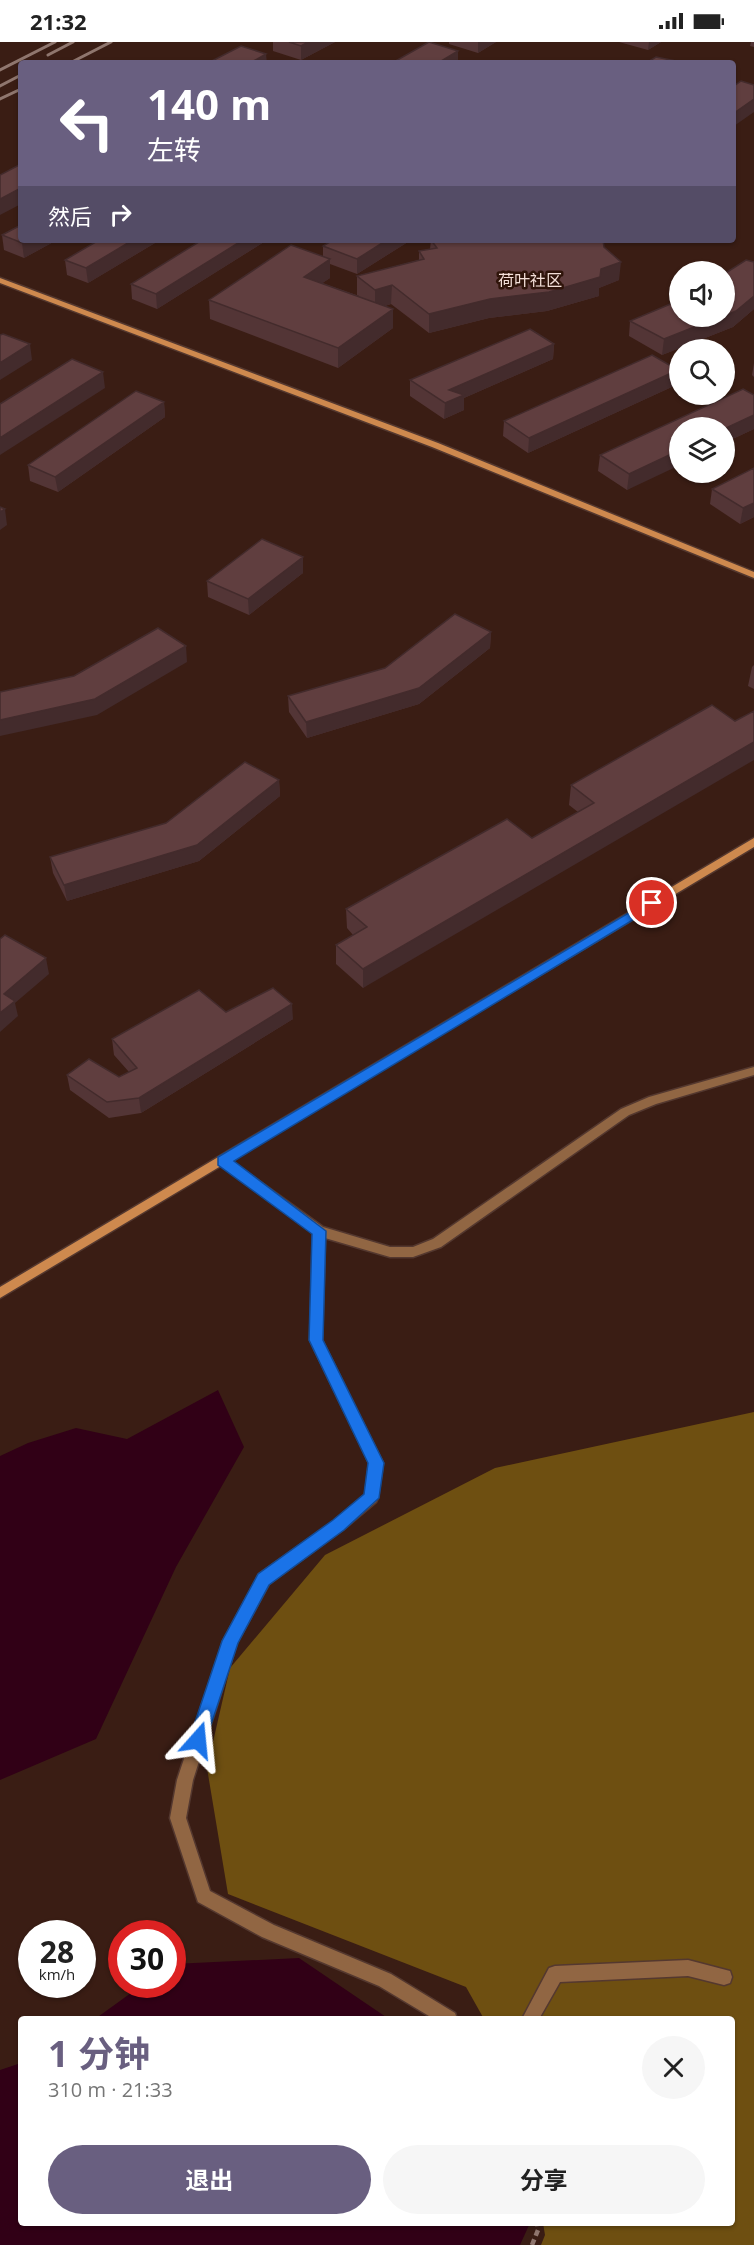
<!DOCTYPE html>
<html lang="zh">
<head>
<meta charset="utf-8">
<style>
	:root { --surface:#fff; --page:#f6f6f6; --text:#222; --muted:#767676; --accent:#695f80 }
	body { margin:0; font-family:"Open Sans","Noto Sans SC",sans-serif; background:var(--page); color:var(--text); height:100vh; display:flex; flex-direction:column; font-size:22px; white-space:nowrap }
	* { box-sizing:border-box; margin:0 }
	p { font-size:20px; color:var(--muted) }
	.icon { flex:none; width:33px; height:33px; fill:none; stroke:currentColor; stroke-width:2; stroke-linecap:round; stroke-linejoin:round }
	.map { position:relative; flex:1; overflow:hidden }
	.details { position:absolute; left:18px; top:1974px; width:717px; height:210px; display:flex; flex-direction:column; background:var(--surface); border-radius:6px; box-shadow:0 2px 4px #0004 }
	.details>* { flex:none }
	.hud { position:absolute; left:18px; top:18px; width:718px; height:183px; border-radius:6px; box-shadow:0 2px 4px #0004; background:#695f80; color:#fff; overflow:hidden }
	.tools { position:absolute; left:669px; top:219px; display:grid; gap:12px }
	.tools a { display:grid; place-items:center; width:66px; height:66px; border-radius:50%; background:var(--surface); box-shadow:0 2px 4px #0004; font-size:30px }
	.speed { position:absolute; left:18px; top:1878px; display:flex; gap:12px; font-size:30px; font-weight:700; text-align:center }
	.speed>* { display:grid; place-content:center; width:78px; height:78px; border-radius:50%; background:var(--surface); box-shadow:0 2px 4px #0004; line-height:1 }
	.speed small { font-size:15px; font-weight:400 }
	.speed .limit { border:9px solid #d22; background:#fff; color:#111 }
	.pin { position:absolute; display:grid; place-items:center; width:51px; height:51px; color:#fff; margin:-26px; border:3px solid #fff; border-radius:50%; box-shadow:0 2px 6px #0007 }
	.me { position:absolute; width:66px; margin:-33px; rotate:18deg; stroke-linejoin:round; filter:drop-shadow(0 0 4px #0008) }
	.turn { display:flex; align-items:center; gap:21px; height:126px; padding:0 30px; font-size:27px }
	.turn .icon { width:78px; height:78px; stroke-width:2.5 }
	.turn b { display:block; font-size:42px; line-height:51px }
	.then { display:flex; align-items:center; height:57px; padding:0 30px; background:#0003; gap:12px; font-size:22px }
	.round { display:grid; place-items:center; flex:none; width:63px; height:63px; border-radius:32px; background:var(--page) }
	.overview { display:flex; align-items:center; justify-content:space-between; height:102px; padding:0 30px }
	h1 { font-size:36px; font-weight:700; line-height:45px; color:var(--accent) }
	.primary-button { display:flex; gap:12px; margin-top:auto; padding:12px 30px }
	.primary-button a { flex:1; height:69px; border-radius:36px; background:var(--accent); color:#fff; font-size:24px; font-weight:700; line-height:69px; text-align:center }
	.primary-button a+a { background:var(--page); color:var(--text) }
	.status { display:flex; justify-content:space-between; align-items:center; height:42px; padding:0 30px; background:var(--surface); direction:ltr }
	.status svg { height:16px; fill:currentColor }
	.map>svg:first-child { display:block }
	.forest { fill:#6e4f11 }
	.water { fill:#310016 }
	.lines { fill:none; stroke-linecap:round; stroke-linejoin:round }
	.street-casing { stroke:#54382f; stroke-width:3 }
	.secondary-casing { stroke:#54382f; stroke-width:3 }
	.path { stroke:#8f766e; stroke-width:4.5; stroke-dasharray:6 4; stroke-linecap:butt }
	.street { fill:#916643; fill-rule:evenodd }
	.secondary { fill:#ce894e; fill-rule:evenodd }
	.rail { stroke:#8f766e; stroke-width:3 }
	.wall { fill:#533536 }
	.shaded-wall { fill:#432b2c }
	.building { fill:#603e3f; stroke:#432b2c; stroke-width:1.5 }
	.route { fill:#1a73e8; stroke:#114b97; stroke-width:1.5 }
	.labels { text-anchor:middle; stroke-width:5; stroke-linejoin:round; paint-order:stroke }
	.far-quarter-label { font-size:16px; fill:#f3dfd8; stroke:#2f140a }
</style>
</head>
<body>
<div class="status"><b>21:32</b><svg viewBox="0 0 49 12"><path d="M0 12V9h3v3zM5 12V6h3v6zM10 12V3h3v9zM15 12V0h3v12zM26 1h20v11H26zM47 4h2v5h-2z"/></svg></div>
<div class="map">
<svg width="754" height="2203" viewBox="0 0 754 2203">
	<rect width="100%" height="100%" fill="#3a1d14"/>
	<path class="forest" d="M754 1370V2203H541L545 2193 543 2181H732V1977H484L466 1945 228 1852 207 1726 230 1626 325 1513 495 1426Z"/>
	<path class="water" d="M218 1348 244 1405 176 1525 96 1697 0 1738V1414L28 1401 76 1386 127 1397Z
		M299 1916 389 1977H95L142 1943 172 1942 173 1922Z
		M21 2021V2181H530L520 2203H0V2028Z"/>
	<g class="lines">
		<defs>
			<path id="street" d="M754 1025V1033L656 1062 629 1073 441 1205 413 1215H390L325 1196 322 1298 383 1421 378 1456 376 1460 344 1487 269 1542 237 1601 193 1738 186 1776 210 1849 274 1883 391 1932 455 1971 457 1977H434L379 1944 262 1895 198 1860 170 1776 177 1738 223 1599 259 1532 334 1479 365 1453 369 1421 310 1298 313 1191 219 1122 217 1119 219 1116H227L323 1185 390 1205H413L433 1197 621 1067 649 1055Z
				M688 1918 730 1929 732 1935 730 1941 724 1943 688 1934 560 1940 539 1977H522L549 1926 555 1924Z"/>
			<path id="secondary" d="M0 236 438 401 754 530V536L432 405 0 241Z
				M754 796V805L0 1256V1245Z"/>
		</defs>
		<use href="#street" class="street-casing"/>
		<use href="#secondary" class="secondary-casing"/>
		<path class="path" d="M532 2203 538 2188 537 2181"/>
		<use href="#street" class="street"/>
		<use href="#secondary" class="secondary"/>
		<path class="rail" d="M48 13 73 0
			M70 21 111 0
			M0 28 55 0
			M0 44 21 33
			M0 57 21 47"/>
	</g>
	<path class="wall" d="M273 0H335L301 18 273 9Z
		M449 0H496L478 11 449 2Z
		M619 0H661L648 8Z
		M751 0H754V5L750 4Z
		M2 193 57 198 24 216 4 208Z
		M99 198H160L88 241 67 233 65 218Z
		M202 198H264V200L157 267 132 257 131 242Z
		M411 198 357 232 330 222V236L322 241 359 254 357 253V234L419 218V209L430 207 431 198 604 205 619 238 599 246V254L547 269 489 276 429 291 391 262 385 264 393 267V286L338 326 210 277 209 258 323 215V204Z
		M754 220V267L733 285 662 313 629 294 630 279 680 274Z
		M554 302 553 317 464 356V368L444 377 410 354V338Z
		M754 321V335L752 333Z
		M678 328 676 343 528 411 503 394 504 379Z
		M754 353V387L724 401V386L627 448 598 429 600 413Z
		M164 360 165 375 58 450 30 439 28 423Z
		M754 426V475L740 482 710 462 712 447Z
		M303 531 249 573 208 555 207 539Z
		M491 590 490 606 419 662 307 696 289 670 288 654 385 626Z
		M754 623V647L748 644 752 625Z
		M735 679 363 946 336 922V903L353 893 347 886 346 867 532 796 578 770 569 763 571 743Z
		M279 738 280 754 199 819 67 859 53 831 50 815 166 781Z
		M226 970 293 977 141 1071 109 1076 70 1048 67 1033 119 1035 129 1030 114 1013 112 997Z"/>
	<path class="shaded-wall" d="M308 0H335L301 18V4Z
		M478 0H496L478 11Z
		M649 0H661L648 8Z
		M458 9V21H438Z
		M266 12 267 21H250Z
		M754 57V70L734 84V71Z
		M21 146V162L0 173V157Z
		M29 198H57L24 216 22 201Z
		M133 198H160L88 241 86 226Z
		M243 198H264V200L157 267 156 252Z
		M387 198H411L357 232V217Z
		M330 217V236L304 254V235Z
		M621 220 619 238 599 246V254L547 269 489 276 429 291V272L601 227Z
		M392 243 391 262 375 267V248Z
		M754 254V267L733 285 662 313 664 297 724 274Z
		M393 267V286L338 326V306Z
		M30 302 32 318 0 338V321Z
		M554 302 553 317 464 356V368L444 377 445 361 449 348Z
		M678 328 676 343 528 411 529 396Z
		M103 330 105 346 0 413V396Z
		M164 360 165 375 58 450 55 435Z
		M754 373V387L724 401V387Z
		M680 408V423L627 448 629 432Z
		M754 461V475L740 482 743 466Z
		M5 467 7 483 0 488V470Z
		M303 515V531L249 573 248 557Z
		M491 590 490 606 419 662 307 696 306 680Z
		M186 604 187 620 97 673 0 694V678Z
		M754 700V718L363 946V927Z
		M279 738 280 754 199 819 67 859 64 843Z
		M46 916 49 932 15 961 18 974 0 990V971L4 952Z
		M292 962 293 977 141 1071 139 1056Z"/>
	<path class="building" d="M289 0H308L301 4Z
		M429 0 458 9 438 21H392Z
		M241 4 266 12 250 21H208Z
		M656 15 686 21H646Z
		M741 39 754 43V57L734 71V44Z
		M21 122V146L0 157V133Z
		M21 183V198H29L22 201 2 193Z
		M99 198H133L86 226 65 218Z
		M202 198H243L156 252 131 242Z
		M333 198H387L357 217 323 204Z
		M431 198H603L604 205 621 220 601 227 600 235 549 250 490 257 429 272 392 243 375 248 357 234 424 217 419 209 437 206Z
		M291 203 330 217 304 235 393 267 338 306 209 258Z
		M746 218 754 220V254L736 269 724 274V232Z
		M680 258V274H722L664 297 630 279Z
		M530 287 554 302 449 348 464 353 445 361 410 338Z
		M3 292 30 302 0 321V293Z
		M652 313 678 328 529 396 504 379Z
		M72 317 103 330 0 396V362Z
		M743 347 754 353V373L724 387V386H680V408L629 432 600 413Z
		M136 349 164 360 55 435 28 423Z
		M754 426V461L743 466 712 447Z
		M0 465 5 467 0 470Z
		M262 497 303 515 248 557 207 539Z
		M455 572 491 590 419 646 306 680 288 654 385 626Z
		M158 586 186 604 95 657 0 678V650L74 634Z
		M712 663 735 679 754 669V700L363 927 336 903 367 885 346 867 507 777 532 796 594 761 571 743Z
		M245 720 279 738 197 803 64 843 50 815 166 781Z
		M5 893 46 916 4 952 15 959 0 971V897Z
		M273 946 292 962 139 1056 107 1060 67 1033 89 1017 119 1035 137 1026 112 997 199 948 226 970Z"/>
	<path class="route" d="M652 857 656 858V864L234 1119 326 1189 323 1298 384 1421 379 1456 344 1488 269 1543 238 1601 204 1704 198 1707 192 1704 189 1698 222 1599 258 1532 333 1478 364 1452 368 1421 309 1298 312 1192 218 1123V1115Z"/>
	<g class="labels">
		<g class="far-quarter-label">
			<text x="530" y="244">荷叶社区</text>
		</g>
	</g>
</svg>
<div class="tools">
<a><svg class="icon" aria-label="sound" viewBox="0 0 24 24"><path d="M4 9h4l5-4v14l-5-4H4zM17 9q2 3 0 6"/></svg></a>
<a><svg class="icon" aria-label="search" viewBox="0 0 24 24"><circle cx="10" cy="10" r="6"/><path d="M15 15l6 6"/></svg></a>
<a><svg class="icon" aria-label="layers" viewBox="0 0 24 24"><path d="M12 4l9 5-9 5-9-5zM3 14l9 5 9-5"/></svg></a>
</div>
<div class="speed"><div>28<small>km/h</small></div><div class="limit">30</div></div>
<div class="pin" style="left:652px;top:861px;background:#d93025"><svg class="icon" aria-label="arrive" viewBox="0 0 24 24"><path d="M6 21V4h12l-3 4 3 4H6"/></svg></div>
<svg class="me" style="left:198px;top:1698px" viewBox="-20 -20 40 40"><path d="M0-17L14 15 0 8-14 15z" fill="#1a73e8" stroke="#fff" stroke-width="4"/></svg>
<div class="hud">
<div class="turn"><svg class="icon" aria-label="left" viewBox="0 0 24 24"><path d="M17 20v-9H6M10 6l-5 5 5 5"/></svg><div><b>140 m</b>左转</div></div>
<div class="then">然后<svg class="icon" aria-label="right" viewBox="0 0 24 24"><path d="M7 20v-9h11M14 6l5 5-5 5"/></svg></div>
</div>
<section class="details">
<div class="overview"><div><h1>1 分钟</h1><p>310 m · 21:33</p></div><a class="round"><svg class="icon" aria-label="close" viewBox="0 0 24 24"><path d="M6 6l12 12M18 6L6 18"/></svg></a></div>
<div class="primary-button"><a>退出</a><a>分享</a></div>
</section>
</div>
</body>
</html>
